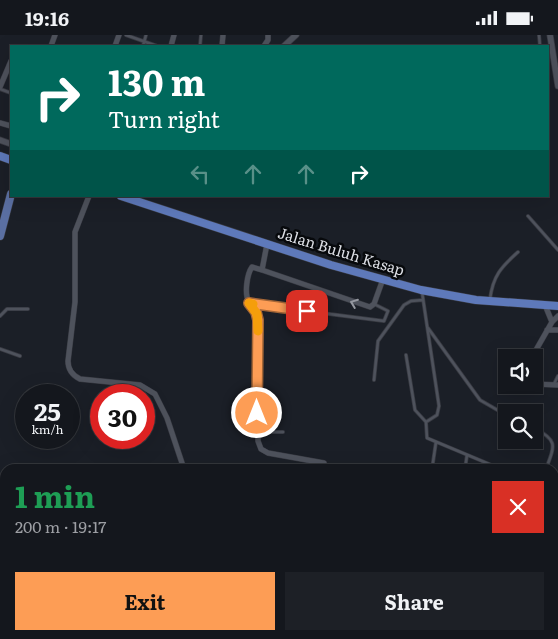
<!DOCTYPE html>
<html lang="en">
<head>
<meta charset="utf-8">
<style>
	:root { --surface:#14171d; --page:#1d2026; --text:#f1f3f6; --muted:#9d9fa4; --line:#33363b; --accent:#fd9d55 }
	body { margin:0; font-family:Literata,serif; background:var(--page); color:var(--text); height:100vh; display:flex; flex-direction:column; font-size:19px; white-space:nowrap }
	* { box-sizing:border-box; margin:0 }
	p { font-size:16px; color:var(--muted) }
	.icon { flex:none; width:28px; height:28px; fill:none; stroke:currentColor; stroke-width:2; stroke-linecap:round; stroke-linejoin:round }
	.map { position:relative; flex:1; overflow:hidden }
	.drawer { position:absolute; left:0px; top:429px; width:559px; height:176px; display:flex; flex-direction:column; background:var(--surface); border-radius:15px 15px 0 0; box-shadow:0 5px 20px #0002,0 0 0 1px var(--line) }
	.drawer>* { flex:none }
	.banner { position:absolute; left:10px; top:10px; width:539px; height:152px; border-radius:0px; box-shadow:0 5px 20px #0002,0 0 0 1px var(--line); background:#00695c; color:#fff; overflow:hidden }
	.fabs { position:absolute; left:498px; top:314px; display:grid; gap:10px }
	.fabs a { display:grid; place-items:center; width:45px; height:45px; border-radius:0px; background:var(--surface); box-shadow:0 5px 20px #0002,0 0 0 1px var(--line); font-size:25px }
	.speed { position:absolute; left:15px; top:349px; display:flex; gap:10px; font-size:25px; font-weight:700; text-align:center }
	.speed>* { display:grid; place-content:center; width:65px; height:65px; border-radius:50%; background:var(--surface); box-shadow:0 5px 20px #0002,0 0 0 1px var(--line); line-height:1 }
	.speed small { font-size:12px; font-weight:400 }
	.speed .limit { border:8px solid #d22; background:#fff; color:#111 }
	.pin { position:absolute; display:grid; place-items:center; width:42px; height:42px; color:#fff; margin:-21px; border-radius:10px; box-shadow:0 2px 8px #0006 }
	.me { position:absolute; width:55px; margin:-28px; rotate:0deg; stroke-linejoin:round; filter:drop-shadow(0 0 4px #0008) }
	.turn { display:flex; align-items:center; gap:18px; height:105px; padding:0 15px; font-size:22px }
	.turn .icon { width:65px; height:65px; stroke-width:2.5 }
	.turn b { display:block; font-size:35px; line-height:42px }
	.lanes { display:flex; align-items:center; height:48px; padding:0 15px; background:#0003; justify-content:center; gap:25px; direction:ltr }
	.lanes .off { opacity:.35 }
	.round { display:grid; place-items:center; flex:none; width:52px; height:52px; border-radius:0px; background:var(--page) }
	.head { display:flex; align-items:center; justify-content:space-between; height:85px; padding:0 15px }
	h1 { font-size:30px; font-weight:700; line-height:38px; color:#1e9e55 }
	.cta { display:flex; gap:10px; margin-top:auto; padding:10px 15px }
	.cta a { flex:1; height:58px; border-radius:0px; background:var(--accent); color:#111; font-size:20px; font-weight:700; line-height:58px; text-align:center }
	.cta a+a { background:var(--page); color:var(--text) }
	.status { display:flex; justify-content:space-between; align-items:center; height:35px; padding:0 25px; background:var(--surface); direction:ltr }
	.status svg { height:14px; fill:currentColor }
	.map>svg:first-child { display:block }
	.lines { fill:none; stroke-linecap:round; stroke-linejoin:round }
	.service-casing { stroke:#393b43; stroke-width:4 }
	.minor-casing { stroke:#393b43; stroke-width:6 }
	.tertiary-casing { stroke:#393b43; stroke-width:7 }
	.primary-casing { stroke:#393b43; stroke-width:9 }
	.trunk-casing { stroke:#393b43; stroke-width:9 }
	.service { stroke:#4e525c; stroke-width:2.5 }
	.minor { stroke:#4e525c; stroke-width:5 }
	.tertiary { stroke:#4e525c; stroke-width:5.5 }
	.primary { stroke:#5a6fa2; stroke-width:8 }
	.trunk { stroke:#5e79ba; stroke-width:8 }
	.oneway { stroke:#9598a0 }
	.route-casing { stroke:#a46637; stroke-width:12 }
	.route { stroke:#fd9d55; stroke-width:9 }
	.slow { stroke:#f59e0b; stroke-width:9 }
	.labels { text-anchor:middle; stroke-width:5; stroke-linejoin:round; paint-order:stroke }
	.street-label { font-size:15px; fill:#dcdee4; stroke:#07090c }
</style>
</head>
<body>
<div class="status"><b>19:16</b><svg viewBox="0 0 49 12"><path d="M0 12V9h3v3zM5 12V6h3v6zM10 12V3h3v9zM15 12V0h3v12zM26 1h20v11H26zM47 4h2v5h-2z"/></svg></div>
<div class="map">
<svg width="558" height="604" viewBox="0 0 558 604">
	<rect width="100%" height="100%" fill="#1b1f27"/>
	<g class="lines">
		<defs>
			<path id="service" d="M126 0 157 11
				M539 0 540 11
				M143 11 146 0
				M200 11 201 0
				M0 54 11 58
				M528 181 558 215
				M422 257 439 371 437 380 426 387 427 403 501 434
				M490 264C493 241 501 232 518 217
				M251 269 384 286 388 276 374 269
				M0 281 7 274H28
				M428 293 480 365 506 380
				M0 314 20 321
				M406 320 415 375 426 387
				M374 345 378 306 404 270 411 266 423 265
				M554 349 558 341
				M534 393C558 405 555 410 546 434
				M259 397H283
				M432 434 436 407
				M465 434 467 420"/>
			<path id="minor" d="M51 11 55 0
				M115 11 119 0
				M171 11 174 0
				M222 11 223 0
				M264 11 268 5V0
				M0 52 11 26
				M0 88 11 91
				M89 161 75 197V267L68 326C68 335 72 340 80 344L140 350 155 359 167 383 184 434
				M262 235 267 209
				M545 270 552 287
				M547 295H558
				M532 322 552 287 558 281
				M534 349 558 350
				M324 428 268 418 261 414 258 406V285C257 276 252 274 249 267 244 259 247 239 252 232L262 235 370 272 374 269 383 244
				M212 600 213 604"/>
			<path id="tertiary" d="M550 0 558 51
				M284 11 296 0
				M0 105 11 109"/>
			<path id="primary" d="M0 201 11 159"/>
			<path id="trunk" d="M0 121 11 125
				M121 161 331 230 421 255 476 265 558 271"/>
		</defs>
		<use href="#service" class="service-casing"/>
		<use href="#minor" class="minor-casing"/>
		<use href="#tertiary" class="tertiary-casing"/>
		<use href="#primary" class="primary-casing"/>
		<use href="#trunk" class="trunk-casing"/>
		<use href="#service" class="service"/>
		<use href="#minor" class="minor"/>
		<use href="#tertiary" class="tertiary"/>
		<use href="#primary" class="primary"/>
		<use href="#trunk" class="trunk"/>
	</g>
	<defs><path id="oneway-chevron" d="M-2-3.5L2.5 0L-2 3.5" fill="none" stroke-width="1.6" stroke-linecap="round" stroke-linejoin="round" transform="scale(1.25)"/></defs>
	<use class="oneway" href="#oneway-chevron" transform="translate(354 268) rotate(-159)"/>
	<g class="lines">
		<defs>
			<path id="route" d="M257 378 258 285 256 277 249 268 307 276"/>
		</defs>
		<use href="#route" class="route-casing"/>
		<use href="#route" class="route"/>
		<path class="slow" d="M253 269 249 268 257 279 258 296"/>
	</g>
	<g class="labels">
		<g class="street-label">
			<text transform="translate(341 217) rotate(17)" y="5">Jalan Buluh Kasap</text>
		</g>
	</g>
</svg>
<div class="fabs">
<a><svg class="icon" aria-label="sound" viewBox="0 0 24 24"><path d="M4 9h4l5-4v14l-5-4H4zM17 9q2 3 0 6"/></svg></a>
<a><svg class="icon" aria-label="search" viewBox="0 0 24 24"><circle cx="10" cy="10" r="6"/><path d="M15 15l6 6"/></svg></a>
</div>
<div class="speed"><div>25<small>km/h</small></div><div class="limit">30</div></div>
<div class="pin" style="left:307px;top:276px;background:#d93025"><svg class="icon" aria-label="arrive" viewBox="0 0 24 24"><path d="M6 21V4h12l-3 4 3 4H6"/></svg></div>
<svg class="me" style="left:257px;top:378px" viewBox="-20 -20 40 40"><circle r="17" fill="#fd9d55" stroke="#fff" stroke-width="3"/><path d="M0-11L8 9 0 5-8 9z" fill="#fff"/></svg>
<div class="banner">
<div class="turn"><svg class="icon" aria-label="right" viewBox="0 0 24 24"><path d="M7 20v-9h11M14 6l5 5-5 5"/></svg><div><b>130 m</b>Turn right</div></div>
<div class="lanes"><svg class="icon off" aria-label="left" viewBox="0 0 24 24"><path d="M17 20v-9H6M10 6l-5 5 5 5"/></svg><svg class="icon off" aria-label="ahead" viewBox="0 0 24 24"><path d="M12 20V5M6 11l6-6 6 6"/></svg><svg class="icon off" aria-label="ahead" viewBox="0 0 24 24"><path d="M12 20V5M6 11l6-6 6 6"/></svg><svg class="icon" aria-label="right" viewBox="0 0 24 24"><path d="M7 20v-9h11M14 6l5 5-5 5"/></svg></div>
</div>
<section class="drawer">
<div class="head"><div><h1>1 min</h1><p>200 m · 19:17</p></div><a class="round" style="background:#d93025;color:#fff"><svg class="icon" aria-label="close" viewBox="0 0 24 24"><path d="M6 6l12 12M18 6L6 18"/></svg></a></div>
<div class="cta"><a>Exit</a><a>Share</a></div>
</section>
</div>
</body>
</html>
